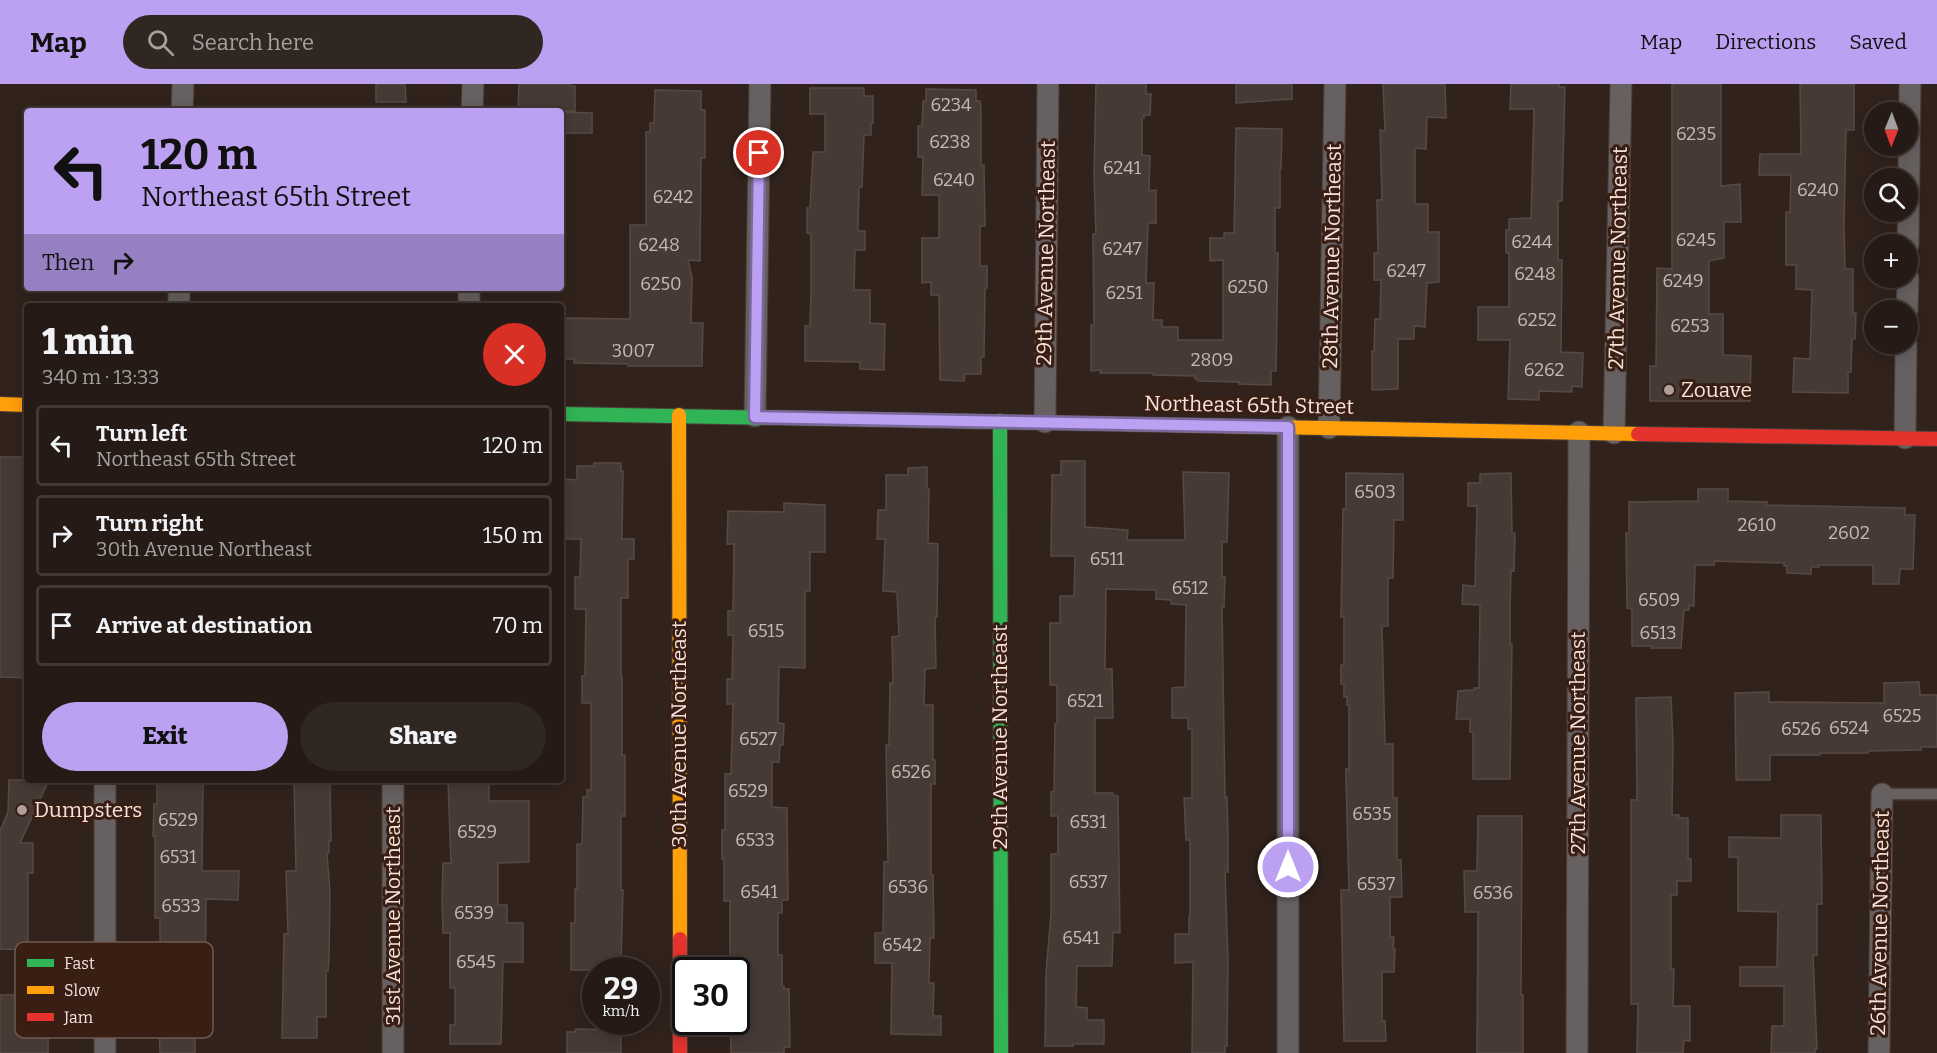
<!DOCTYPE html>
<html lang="en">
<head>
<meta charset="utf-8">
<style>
	:root { --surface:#251a15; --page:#312722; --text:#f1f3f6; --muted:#a3a1a0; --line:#423834; --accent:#bca0f2 }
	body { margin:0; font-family:Bitter,serif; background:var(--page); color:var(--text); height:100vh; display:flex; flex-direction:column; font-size:22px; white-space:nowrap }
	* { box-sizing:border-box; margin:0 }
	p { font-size:20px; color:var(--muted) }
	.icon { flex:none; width:33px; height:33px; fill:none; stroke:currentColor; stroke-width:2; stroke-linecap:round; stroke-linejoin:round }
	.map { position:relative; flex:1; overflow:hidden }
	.sheet { position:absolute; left:24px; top:219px; width:540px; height:480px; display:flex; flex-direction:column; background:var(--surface); border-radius:6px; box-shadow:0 3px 15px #0003,0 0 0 2px var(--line) }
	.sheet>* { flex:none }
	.top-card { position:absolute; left:24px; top:24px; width:540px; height:183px; border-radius:6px; box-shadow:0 3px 15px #0003,0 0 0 2px var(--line); background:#bca0f2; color:#111; overflow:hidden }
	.needle { width:39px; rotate:181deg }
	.buttons { position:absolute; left:1864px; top:18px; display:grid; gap:12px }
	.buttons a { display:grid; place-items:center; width:54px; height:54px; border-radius:50%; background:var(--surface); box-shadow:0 3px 15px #0003,0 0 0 2px var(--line); font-size:30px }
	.speed { position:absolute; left:582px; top:873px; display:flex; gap:12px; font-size:30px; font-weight:700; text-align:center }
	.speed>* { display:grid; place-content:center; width:78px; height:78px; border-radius:50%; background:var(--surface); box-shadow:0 3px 15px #0003,0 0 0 2px var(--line); line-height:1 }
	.speed small { font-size:15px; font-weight:400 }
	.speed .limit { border:3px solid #111; border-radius:9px; background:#fff; color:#111 }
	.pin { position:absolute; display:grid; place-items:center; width:51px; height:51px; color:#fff; margin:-26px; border:3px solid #fff; border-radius:50%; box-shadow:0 2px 6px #0007 }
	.me { position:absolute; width:66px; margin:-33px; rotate:0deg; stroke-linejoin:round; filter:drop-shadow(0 0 4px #0008) }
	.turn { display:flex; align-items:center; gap:21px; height:126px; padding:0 18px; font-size:27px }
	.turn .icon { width:78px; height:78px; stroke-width:2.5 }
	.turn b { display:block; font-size:42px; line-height:51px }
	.then { display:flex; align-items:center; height:57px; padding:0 18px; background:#0003; gap:12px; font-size:22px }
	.round { display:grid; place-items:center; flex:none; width:63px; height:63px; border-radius:32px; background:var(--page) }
	.headline { display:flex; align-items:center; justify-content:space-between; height:102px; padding:0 18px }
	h1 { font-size:36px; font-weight:800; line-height:45px }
	.primary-button { display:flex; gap:12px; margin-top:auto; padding:12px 18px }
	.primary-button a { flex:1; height:69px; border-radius:36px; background:var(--accent); color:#111; font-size:24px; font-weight:800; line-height:69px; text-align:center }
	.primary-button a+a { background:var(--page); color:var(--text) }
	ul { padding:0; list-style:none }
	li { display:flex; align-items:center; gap:18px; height:81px; margin:0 12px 9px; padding:0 6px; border:3px solid var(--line); border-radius:6px }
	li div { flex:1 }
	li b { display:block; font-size:22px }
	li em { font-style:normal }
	header { display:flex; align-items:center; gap:36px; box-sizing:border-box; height:84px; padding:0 30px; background:var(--accent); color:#111 }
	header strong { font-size:28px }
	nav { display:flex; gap:33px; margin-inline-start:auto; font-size:21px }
	.search { width:420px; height:54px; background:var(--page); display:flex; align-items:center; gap:15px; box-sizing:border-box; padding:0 21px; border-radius:33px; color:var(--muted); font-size:22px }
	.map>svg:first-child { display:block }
	.building { fill:#463a35; stroke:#574a46; stroke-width:1.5 }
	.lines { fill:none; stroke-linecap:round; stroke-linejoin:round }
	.lane-casing { stroke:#4b3e38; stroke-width:13 }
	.street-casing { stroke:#4b3e38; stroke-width:23 }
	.fast-casing { stroke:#4b3e38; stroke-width:16 }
	.slow-casing { stroke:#4b3e38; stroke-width:16 }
	.jam-casing { stroke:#4b3e38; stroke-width:16 }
	.lane { stroke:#676060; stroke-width:10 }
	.street { stroke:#676060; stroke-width:21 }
	.fast { stroke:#30b455; stroke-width:14 }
	.slow { stroke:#ff9f0a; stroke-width:14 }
	.jam { stroke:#e5322d; stroke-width:14 }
	.route-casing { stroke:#7a689d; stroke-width:15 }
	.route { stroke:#bca0f2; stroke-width:10 }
	.poi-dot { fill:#b09f98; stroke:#391e14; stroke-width:2 }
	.labels { text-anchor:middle; stroke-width:6; stroke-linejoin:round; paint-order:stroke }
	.number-label { font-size:18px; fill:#c9b8b2 }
	.street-label { font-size:21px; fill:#f5e2db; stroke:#391e14 }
	.poi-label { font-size:21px; fill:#f5e2db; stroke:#391e14; text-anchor:start }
	.key { fill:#391e14; stroke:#715950; stroke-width:1.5 }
	.key-label { font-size:16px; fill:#f5e2db }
</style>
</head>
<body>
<header>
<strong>Map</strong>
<div class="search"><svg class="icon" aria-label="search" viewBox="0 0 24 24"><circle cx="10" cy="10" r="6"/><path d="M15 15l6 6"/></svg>Search here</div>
<nav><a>Map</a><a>Directions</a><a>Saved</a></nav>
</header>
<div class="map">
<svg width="1937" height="969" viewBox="0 0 1937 969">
	<rect width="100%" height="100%" fill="#31221c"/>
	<path class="building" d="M376 0H405L406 18H376Z
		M519 0H570V2H575V27H535V23H518Z
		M1096 0H1146V10H1151L1150 31H1144V34H1142V71L1150 72 1149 107 1156 106V139H1148L1146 199H1154L1153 236H1162V243H1178V256H1223V176L1210 177V154H1224V149H1234L1236 44 1282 45 1281 84 1280 83V124H1275V169H1278L1276 287H1271V301L1239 300V298L1198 297V295H1195V292L1153 291V289H1100L1101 286 1091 287V241H1094L1093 150H1096L1094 90Z
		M1236 0H1292V15L1236 19Z
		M1383 0H1445L1446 34 1427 33 1426 65 1415 64V120H1428V148H1439V198L1427 199 1425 243 1414 242V255H1398V305L1372 306V267H1374L1375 235H1380L1381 196H1374V169H1378L1377 116H1382L1380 46 1385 47Z
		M1511 0H1559V3H1565L1562 117H1558V176H1562L1561 268 1583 269 1582 303 1572 302V308L1539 307V316L1508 315 1510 256H1478V223H1509V169H1506V146H1509V135L1531 134 1534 25H1510Z
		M1672 0H1721V102L1740 100 1741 138H1724V174L1709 177V230H1723V271L1751 272 1750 317H1650V282H1656L1657 184 1672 185Z
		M1800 0H1854V46H1846L1844 141 1845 185H1853V229H1856L1855 255H1852L1851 288H1848V309L1793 308 1794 274 1810 275 1812 206 1796 205V181H1786V128H1790L1791 91H1759L1760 70H1801Z
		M810 4H864V12H873V39H871V51H864L862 103H859L858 147H865V166H855L854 206H870V239L885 240 884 286 860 285V278L805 277V242H810L811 206V150L807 149V124H810L813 68H825V30H810Z
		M926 5 976 6V17H980L981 24V81H984L985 142H980V182H987V204H985L984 273H981V290H965L964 297 940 296 939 211H931V198L922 199V154H939V111H922L923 73H918V42H922L923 17H926Z
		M655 6 701 7V26H705V74H701L700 177 688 176 692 193 691 239H703L702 282H628V280L574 279V275H564L565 234 630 235V141H646V48H650V39H654Z
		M561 28 592 29V49H561Z
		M0 373H27V594L0 593Z
		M1061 377H1085V443L1128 446 1127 456H1185L1183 388 1229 389 1227 458H1222V493H1225L1224 523H1222L1225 714 1227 713 1228 752V788H1225L1228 877 1227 962H1225V969H1192L1193 878 1175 879V850H1189V832H1190V756H1186L1184 714H1192V645H1188V634H1172V604L1185 603 1186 521 1171 520V516L1156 515V506L1106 505 1105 585H1112L1113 634H1095V709H1113V711L1118 712 1120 849 1113 848 1112 882H1077L1076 923 1087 924V936H1104V960H1073V962H1045L1046 889 1051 829V770H1058V732H1051V708L1054 707 1055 640H1057V601H1050V539H1060V512H1074L1075 472H1051L1052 391H1061Z
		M594 379H621V387H623L622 455H634V475H628V514H621V592H622V671H625V732H621V806H623L621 878 616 877V886H571V839H575V805H577V760H582L583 713H587V706H591V619H582V592H585L586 525H575V493H580L581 455H566L565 395 577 396V382H594Z
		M927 383V404L929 405 928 459 938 460 937 533H935L936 584 925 585 924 621H933V676H935V700H931V791H933L934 854H930L929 899H934L933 932H941V951L891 950 892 879H875V849H883L884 778H888L886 661H889L890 599H893L892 553 899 552 897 508 883 507 885 455H877L878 426H886V391H908V384Z
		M1346 389 1403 390V436H1394L1393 494H1388V542H1382L1385 660H1393V714H1397V776H1401L1402 813H1390V853H1394L1393 864 1395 865 1394 888H1382V937H1385L1386 957H1344L1341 806H1349L1346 695V685H1349V621H1347V613H1344V601L1341 600V581H1344V533H1341L1343 425H1346Z
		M1511 389 1512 449H1515L1514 487 1511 486 1510 524V560H1512L1510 695H1473V648H1470V635H1456L1458 607 1474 606V604H1479L1480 521 1462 520 1463 501 1475 502 1477 422H1468V399H1480V390Z
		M1698 405H1728V417L1767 418 1766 421 1905 424V431H1915L1913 485H1900L1899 500H1873V481H1819V483H1811V490L1787 489V482H1784V479L1714 477V481H1695L1694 522 1689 521V526H1684L1681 564H1651L1652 562H1632V526L1630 524H1627L1626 449H1629V418L1698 417Z
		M784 419 825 421V468H810V507H807L805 509V584L779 583 778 639 784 640 783 661H780L779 678H772V723L787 724 788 816H782V829H778V871H782V902H784V905H789L790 963H784V969H731L730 938H736V886H730V817H724V775H722V746H725V690H731L733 620H727V595H732L733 551H728V527H733L734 460H727L728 427 784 428Z
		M1919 598 1920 611H1937V663H1921V666L1868 667V669H1820V671H1770V696H1736L1735 609 1769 608V618L1884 619V599Z
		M1671 613 1673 659 1672 731H1679L1678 734H1688V775H1691V797H1677V811H1671V885H1674L1673 922H1690V957L1684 956 1683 969H1637L1638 920H1631V716H1637L1636 614Z
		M9 696H49L20 759H33V789H28V866L0 865V747L8 728Z
		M157 696H203L202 787H239L238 816 206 815 205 922H202V947H195V969H160L158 911H160V834H155V752H153L154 720H157Z
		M294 696H330L331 757H329V769H327L330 808 329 875 328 887H326V933H317V954H282L284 850H288L286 787H296Z
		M448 696H489V717H529V778L498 779V821H507V839H523V878H503L501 960H450V941H455V904H450V849H443L442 816 443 779H451Z
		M1781 731H1821L1822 820H1817V871H1813L1817 965H1815V969H1771L1772 942H1784V902H1740V883H1777L1778 828 1738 827V773H1729V753L1781 754Z
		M1478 732H1522L1521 911H1523V969H1477L1478 828H1465L1464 787H1477Z
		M0 911H19V950L48 951V969H0Z
		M576 945 621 946V969H567V948H575Z"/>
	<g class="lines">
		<defs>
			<path id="lane" d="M1882 710H1936"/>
			<path id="street" d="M182 27 183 0
				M472 27 473 0
				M1908 161 1910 0
				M179 222V204
				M469 222V204
				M1907 226 1908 194
				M755 332 760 0
				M1045 338 1048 0
				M1288 343V969
				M1329 344 1335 0
				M1614 349 1621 0
				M1905 354 1906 260
				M105 696V969
				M393 969V696
				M1577 969 1579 348
				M1879 969 1882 710"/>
			<path id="fast" d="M561 330 1119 340
				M1000 337 1001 969"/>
			<path id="slow" d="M0 320 27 321
				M679 331 680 855
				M1119 340 1638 350"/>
			<path id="jam" d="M1638 350 1937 355
				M680 855V969"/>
		</defs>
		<use href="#lane" class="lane-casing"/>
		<use href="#street" class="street-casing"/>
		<use href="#fast" class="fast-casing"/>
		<use href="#slow" class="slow-casing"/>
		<use href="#jam" class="jam-casing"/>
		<use href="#lane" class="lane"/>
		<use href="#street" class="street"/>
		<use href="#fast" class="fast"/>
		<use href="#slow" class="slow"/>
		<use href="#jam" class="jam"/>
	</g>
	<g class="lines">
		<defs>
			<path id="route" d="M759 69 755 333 1288 343V783"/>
		</defs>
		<use href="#route" class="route-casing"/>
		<use href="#route" class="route"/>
	</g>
	<g class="poi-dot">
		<circle cx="1669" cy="306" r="6"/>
		<circle cx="22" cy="726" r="6"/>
	</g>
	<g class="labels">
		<g class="number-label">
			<text x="951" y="27">6234</text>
			<text x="1696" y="56">6235</text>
			<text x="950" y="64">6238</text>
			<text x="1122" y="90">6241</text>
			<text x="954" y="102">6240</text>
			<text x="1818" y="112">6240</text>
			<text x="673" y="119">6242</text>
			<text x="1696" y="162">6245</text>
			<text x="1532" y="164">6244</text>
			<text x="659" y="167">6248</text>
			<text x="1122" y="171">6247</text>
			<text x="1406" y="193">6247</text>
			<text x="1535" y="196">6248</text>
			<text x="1683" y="203">6249</text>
			<text x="661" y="206">6250</text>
			<text x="1248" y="209">6250</text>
			<text x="1124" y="215">6251</text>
			<text x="1537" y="242">6252</text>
			<text x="1690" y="248">6253</text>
			<text x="633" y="273">3007</text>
			<text x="1212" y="282">2809</text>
			<text x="1544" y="292">6262</text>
			<text x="1375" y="414">6503</text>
			<text x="1757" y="447">2610</text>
			<text x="1849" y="455">2602</text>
			<text x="1107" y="481">6511</text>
			<text x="1190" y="510">6512</text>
			<text x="1659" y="522">6509</text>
			<text x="766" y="553">6515</text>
			<text x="1658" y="555">6513</text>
			<text x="1085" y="623">6521</text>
			<text x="1902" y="638">6525</text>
			<text x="1849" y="650">6524</text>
			<text x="1801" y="651">6526</text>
			<text x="758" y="661">6527</text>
			<text x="911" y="694">6526</text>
			<text x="748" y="713">6529</text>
			<text x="1372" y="736">6535</text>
			<text x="178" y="742">6529</text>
			<text x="1088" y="744">6531</text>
			<text x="477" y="754">6529</text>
			<text x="755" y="762">6533</text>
			<text x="178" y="779">6531</text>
			<text x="1088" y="804">6537</text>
			<text x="1376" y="806">6537</text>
			<text x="908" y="809">6536</text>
			<text x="759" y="814">6541</text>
			<text x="1493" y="815">6536</text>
			<text x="181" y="828">6533</text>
			<text x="474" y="835">6539</text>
			<text x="1081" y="860">6541</text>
			<text x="902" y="867">6542</text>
			<text x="476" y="884">6545</text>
		</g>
		<g class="street-label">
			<text transform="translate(1046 169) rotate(-89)" y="7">29th Avenue Northeast</text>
			<text transform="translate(1332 172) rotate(-89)" y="7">28th Avenue Northeast</text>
			<text transform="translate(1618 174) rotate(-89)" y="7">27th Avenue Northeast</text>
			<text transform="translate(1249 321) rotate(1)" y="7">Northeast 65th Street</text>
			<text transform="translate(679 650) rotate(-90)" y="7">30th Avenue Northeast</text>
			<text transform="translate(1000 653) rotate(-90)" y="7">29th Avenue Northeast</text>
			<text transform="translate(1578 659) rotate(-90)" y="7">27th Avenue Northeast</text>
			<text transform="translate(393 832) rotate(-90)" y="7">31st Avenue Northeast</text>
			<text transform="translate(1880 839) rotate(-89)" y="7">26th Avenue Northeast</text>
		</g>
		<g class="poi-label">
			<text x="1681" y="313">Zouave</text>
			<text x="34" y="733">Dumpsters</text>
		</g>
	</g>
	<rect x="15" y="858" width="198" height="96" rx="9" class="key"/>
	<rect x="27" y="875" width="27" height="8" fill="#30b455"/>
	<rect x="27" y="902" width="27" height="8" fill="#ff9f0a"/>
	<rect x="27" y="929" width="27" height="8" fill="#e5322d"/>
	<g class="key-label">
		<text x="64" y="885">Fast</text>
		<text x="64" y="912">Slow</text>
		<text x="64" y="939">Jam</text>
	</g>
</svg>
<div class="buttons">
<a><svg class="needle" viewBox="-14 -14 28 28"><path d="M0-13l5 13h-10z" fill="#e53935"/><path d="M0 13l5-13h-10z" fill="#a3a1a0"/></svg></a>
<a><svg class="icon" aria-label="search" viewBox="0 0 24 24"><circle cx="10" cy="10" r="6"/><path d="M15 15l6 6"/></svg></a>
<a>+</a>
<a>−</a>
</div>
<div class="speed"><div>29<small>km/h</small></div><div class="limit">30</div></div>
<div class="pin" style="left:759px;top:69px;background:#d93025"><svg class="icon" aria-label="arrive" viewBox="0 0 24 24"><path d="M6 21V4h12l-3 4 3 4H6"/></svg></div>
<svg class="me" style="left:1288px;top:783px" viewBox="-20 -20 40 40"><circle r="17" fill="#bca0f2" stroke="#fff" stroke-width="3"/><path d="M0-11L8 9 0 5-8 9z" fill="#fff"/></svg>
<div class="top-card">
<div class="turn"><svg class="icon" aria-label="left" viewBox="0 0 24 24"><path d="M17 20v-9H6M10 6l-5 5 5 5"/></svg><div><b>120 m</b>Northeast 65th Street</div></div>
<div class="then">Then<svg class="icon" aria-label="right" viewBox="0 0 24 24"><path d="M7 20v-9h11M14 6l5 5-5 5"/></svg></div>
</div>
<section class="sheet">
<div class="headline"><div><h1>1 min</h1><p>340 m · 13:33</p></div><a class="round" style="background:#d93025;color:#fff"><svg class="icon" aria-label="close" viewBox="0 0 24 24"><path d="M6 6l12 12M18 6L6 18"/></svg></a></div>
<ul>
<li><svg class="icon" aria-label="left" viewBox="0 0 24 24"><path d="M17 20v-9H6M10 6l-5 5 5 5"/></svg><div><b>Turn left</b><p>Northeast 65th Street</p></div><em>120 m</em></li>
<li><svg class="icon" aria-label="right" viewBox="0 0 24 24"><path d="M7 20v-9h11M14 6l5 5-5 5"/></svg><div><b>Turn right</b><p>30th Avenue Northeast</p></div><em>150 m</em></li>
<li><svg class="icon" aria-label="arrive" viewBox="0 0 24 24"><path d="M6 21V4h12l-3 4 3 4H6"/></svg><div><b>Arrive at destination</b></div><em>70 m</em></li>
</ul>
<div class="primary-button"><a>Exit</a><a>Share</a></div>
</section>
</div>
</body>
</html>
